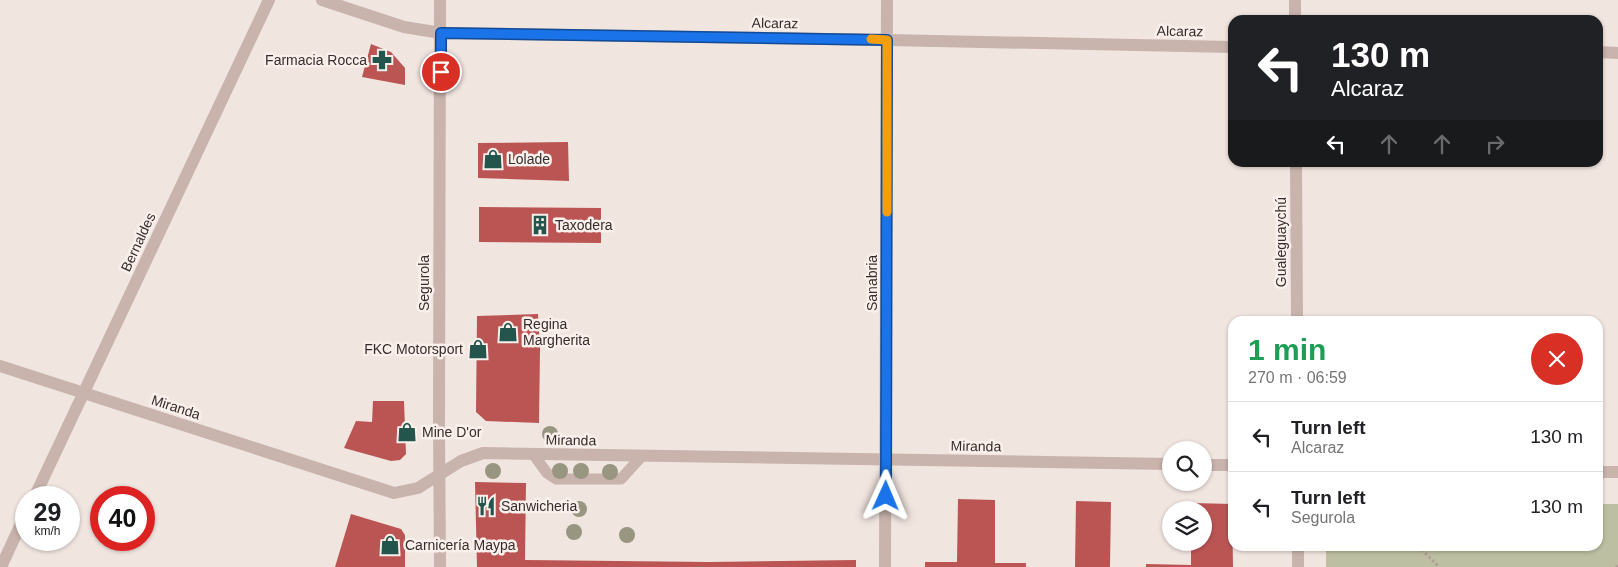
<!DOCTYPE html>
<html lang="en">
<head>
<meta charset="utf-8">
<style>
	:root { --surface:#fff; --page:#f2f2f2; --text:#202124; --muted:#757577; --line:#e0e0e0 }
	body { margin:0; font-family:Arial,sans-serif; background:var(--page); color:var(--text); height:100vh; display:flex; flex-direction:column; font-size:19px; white-space:nowrap }
	* { box-sizing:border-box; margin:0 }
	p { font-size:16px; color:var(--muted) }
	.icon { flex:none; width:28px; height:28px; fill:none; stroke:currentColor; stroke-width:2; stroke-linecap:round; stroke-linejoin:round }
	.map { position:relative; flex:1; overflow:hidden }
	.details { position:absolute; left:1228px; top:316px; width:375px; height:235px; display:flex; flex-direction:column; background:var(--surface); border-radius:15px; box-shadow:0 1px 4px #0004 }
	.details>* { flex:none }
	.guide { position:absolute; left:1228px; top:15px; width:375px; height:152px; border-radius:15px; box-shadow:0 1px 4px #0004; background:#202124; color:#fff; overflow:hidden }
	.controls { position:absolute; left:1162px; top:441px; display:grid; gap:10px }
	.controls a { display:grid; place-items:center; width:50px; height:50px; border-radius:50%; background:var(--surface); box-shadow:0 1px 4px #0004; font-size:25px }
	.speed { position:absolute; left:15px; top:486px; display:flex; gap:10px; font-size:25px; font-weight:700; text-align:center }
	.speed>* { display:grid; place-content:center; width:65px; height:65px; border-radius:50%; background:var(--surface); box-shadow:0 1px 4px #0004; line-height:1 }
	.speed small { font-size:12px; font-weight:400 }
	.speed .limit { border:8px solid #d22; background:#fff; color:#111 }
	.pin { position:absolute; display:grid; place-items:center; width:42px; height:42px; color:#fff; margin:-21px; border:2px solid #fff; border-radius:50%; box-shadow:0 1px 5px #0007 }
	.me { position:absolute; width:55px; margin:-28px; rotate:1deg; stroke-linejoin:round; filter:drop-shadow(0 0 4px #0008) }
	.turn { display:flex; align-items:center; gap:18px; height:105px; padding:0 20px; font-size:22px }
	.turn .icon { width:65px; height:65px; stroke-width:2.5 }
	.turn b { display:block; font-size:35px; line-height:42px }
	.lanes { display:flex; align-items:center; height:48px; padding:0 20px; background:#0003; justify-content:center; gap:25px; direction:ltr }
	.lanes .off { opacity:.35 }
	.round { display:grid; place-items:center; flex:none; width:52px; height:52px; border-radius:26px; background:var(--page) }
	.head { display:flex; align-items:center; justify-content:space-between; height:85px; padding:0 20px }
	h1 { font-size:30px; font-weight:600; line-height:38px; color:#1e9e55 }
	ul { padding:0; list-style:none }
	li { display:flex; align-items:center; gap:15px; height:70px; padding:0 20px; border-top:1px solid var(--line) }
	li div { flex:1 }
	li b { display:block; font-size:19px }
	li em { font-style:normal }
	.map>svg:first-child { display:block }
	.green { fill:#bcbfa1 }
	.building { fill:#bb5554 }
	.lines { fill:none; stroke-linecap:round; stroke-linejoin:round }
	.path { stroke:#b49d97; stroke-width:3; stroke-dasharray:2.5 2.5; stroke-linecap:butt }
	.service { stroke:#c8b3ad; stroke-width:11 }
	.minor { stroke:#c8b3ad; stroke-width:12 }
	.tertiary { stroke:#c8b3ad; stroke-width:12 }
	.tree { fill:#989580 }
	.route-casing { stroke:#114b97; stroke-width:12 }
	.route { stroke:#1a73e8; stroke-width:9 }
	.slow { stroke:#f59e0b; stroke-width:9 }
	.labels { text-anchor:middle; stroke-width:5; stroke-linejoin:round; paint-order:stroke }
	.street-label { font-size:14px; fill:#372c2b; stroke:#f9f0ec }
	.poi-label { font-size:14px; fill:#372c2b; stroke:#f9f0ec; text-anchor:start }
</style>
</head>
<body>
<div class="map">
<svg width="1618" height="567" viewBox="0 0 1618 567">
	<rect width="100%" height="100%" fill="#f1e5e0"/>
	<path class="green" d="M1598 504H1618V567H1326V546H1598Z"/>
	<path class="building" d="M371 44 391 52 405 68V85L362 77Z
		M568 142 569 181 478 178V143Z
		M479 207 601 208V243L479 242Z
		M538 314 540 349 539 423 486 421 476 412 477 316Z
		M373 401H404L406 454 400 460 391 461 344 448 356 421 372 422Z
		M475 482 526 483 525 560 709 562 856 560V567H477Z
		M958 499 995 500V563H1026V567H925V562H957Z
		M1076 501 1111 502 1110 567H1075Z
		M1192 503 1232 504 1233 567H1146V564L1191 565V542H1204V510H1192Z
		M351 514 401 529 405 535V567H335Z"/>
	<g class="lines">
		<path class="path" d="M1418 546 1439 567
			M1616 567 1618 565"/>
		<path class="service" d="M533 454 547 473 556 479H621L641 457"/>
		<path class="minor" d="M322 0 404 27 441 33 887 40 1232 47
			M1295 20V0
			M1598 52 1618 53
			M1296 162 1297 321
			M0 366 394 493 418 488 461 461 483 453 1171 464
			M1204 465H1232
			M1598 472H1618
			M34 498 269 0
			M1 567 26 513
			M1298 567V546"/>
		<path class="tertiary" d="M440 0 439 424 440 567
			M885 567 887 0"/>
	</g>
	<g class="tree">
		<circle cx="550" cy="434" r="8"/>
		<circle cx="493" cy="471" r="8"/>
		<circle cx="560" cy="471" r="8"/>
		<circle cx="581" cy="471" r="8"/>
		<circle cx="610" cy="472" r="8"/>
		<circle cx="579" cy="509" r="8"/>
		<circle cx="574" cy="532" r="8"/>
		<circle cx="627" cy="535" r="8"/>
	</g>
	<g class="lines">
		<defs>
			<path id="route" d="M441 72V33L887 40 886 496"/>
		</defs>
		<use href="#route" class="route-casing"/>
		<use href="#route" class="route"/>
		<path class="slow" d="M871 39 887 40V212"/>
	</g>
	<defs>
		<symbol id="pharmacy-bare" viewBox="-9 -9 18 18"><path d="M-2-6h4v4h4v4h-4v4h-4v-4h-4v-4h4Z" fill="#24554d" stroke="#f9f0ec" stroke-width="2.5" paint-order="stroke"/></symbol>
		<symbol id="shop-bare" viewBox="-9 -9 18 18"><path d="M-5-2.5h2.3a2.7 3.5 0 0 1 5.4 0H5L5.5 6h-11ZM-1.5-2.5h3a1.5 2.3 0 0 0-3 0Z" fill="#24554d" stroke="#f9f0ec" stroke-width="2.5" paint-order="stroke"/></symbol>
		<symbol id="building-bare" viewBox="-9 -9 18 18"><path d="M-4-6H4V6H1V3H-1V6H-4ZM-2.5-4.3h1.7v1.8h-1.7ZM.8-4.3h1.7v1.8H.8ZM-2.5-1h1.7V.8h-1.7ZM.8-1h1.7V.8H.8Z" fill="#24554d" stroke="#f9f0ec" stroke-width="2.5" paint-order="stroke"/></symbol>
		<symbol id="restaurant-bare" viewBox="-9 -9 18 18"><path d="M-5-6h1v4h1v-4h1v4h1v-4h1v5L-1.5 .5V6h-2V.5L-5-1ZM5-6V6H3V1.5H1.5Q1.5-4 5-6Z" fill="#24554d" stroke="#f9f0ec" stroke-width="2.5" paint-order="stroke"/></symbol>
	</defs>
	<g fill-rule="evenodd">
		<use href="#pharmacy-bare" x="368" y="46" width="28" height="28"/>
		<use href="#shop-bare" x="479" y="145" width="28" height="28"/>
		<use href="#building-bare" x="526" y="211" width="28" height="28"/>
		<use href="#shop-bare" x="494" y="318" width="28" height="28"/>
		<use href="#shop-bare" x="464" y="335" width="28" height="28"/>
		<use href="#shop-bare" x="393" y="418" width="28" height="28"/>
		<use href="#restaurant-bare" x="472" y="492" width="28" height="28"/>
		<use href="#shop-bare" x="376" y="531" width="28" height="28"/>
	</g>
	<g class="labels">
		<g class="street-label">
			<text transform="translate(775 23) rotate(1)" y="5">Alcaraz</text>
			<text transform="translate(1180 31) rotate(1)" y="5">Alcaraz</text>
			<text transform="translate(138 242) rotate(-65)" y="5">Bernaldes</text>
			<text transform="translate(1281 242) rotate(-90)" y="5">Gualeguaychú</text>
			<text transform="translate(424 283) rotate(-90)" y="5">Segurola</text>
			<text transform="translate(872 283) rotate(-90)" y="5">Sanabria</text>
			<text transform="translate(176 407) rotate(18)" y="5">Miranda</text>
			<text transform="translate(571 440) rotate(1)" y="5">Miranda</text>
			<text transform="translate(976 446) rotate(1)" y="5">Miranda</text>
		</g>
		<g class="poi-label">
			<text x="367" y="65" text-anchor="end">Farmacia Rocca</text>
			<text x="508" y="164">Lolade</text>
			<text x="555" y="230">Taxodera</text>
			<text x="523" y="329">Regina<tspan x="523" dy="16">Margherita</tspan></text>
			<text x="463" y="354" text-anchor="end">FKC Motorsport</text>
			<text x="422" y="437">Mine D'or</text>
			<text x="501" y="511">Sanwicheria</text>
			<text x="405" y="550">Carnicería Maypa</text>
		</g>
	</g>
</svg>
<div class="controls">
<a><svg class="icon" aria-label="search" viewBox="0 0 24 24"><circle cx="10" cy="10" r="6"/><path d="M15 15l6 6"/></svg></a>
<a><svg class="icon" aria-label="layers" viewBox="0 0 24 24"><path d="M12 4l9 5-9 5-9-5zM3 14l9 5 9-5"/></svg></a>
</div>
<div class="speed"><div>29<small>km/h</small></div><div class="limit">40</div></div>
<div class="pin" style="left:441px;top:72px;background:#d93025"><svg class="icon" aria-label="arrive" viewBox="0 0 24 24"><path d="M6 21V4h12l-3 4 3 4H6"/></svg></div>
<svg class="me" style="left:886px;top:496px" viewBox="-20 -20 40 40"><path d="M0-17L14 15 0 8-14 15z" fill="#1a73e8" stroke="#fff" stroke-width="4"/></svg>
<div class="guide">
<div class="turn"><svg class="icon" aria-label="left" viewBox="0 0 24 24"><path d="M17 20v-9H6M10 6l-5 5 5 5"/></svg><div><b>130 m</b>Alcaraz</div></div>
<div class="lanes"><svg class="icon" aria-label="left" viewBox="0 0 24 24"><path d="M17 20v-9H6M10 6l-5 5 5 5"/></svg><svg class="icon off" aria-label="ahead" viewBox="0 0 24 24"><path d="M12 20V5M6 11l6-6 6 6"/></svg><svg class="icon off" aria-label="ahead" viewBox="0 0 24 24"><path d="M12 20V5M6 11l6-6 6 6"/></svg><svg class="icon off" aria-label="right" viewBox="0 0 24 24"><path d="M7 20v-9h11M14 6l5 5-5 5"/></svg></div>
</div>
<section class="details">
<div class="head"><div><h1>1 min</h1><p>270 m · 06:59</p></div><a class="round" style="background:#d93025;color:#fff"><svg class="icon" aria-label="close" viewBox="0 0 24 24"><path d="M6 6l12 12M18 6L6 18"/></svg></a></div>
<ul>
<li><svg class="icon" aria-label="left" viewBox="0 0 24 24"><path d="M17 20v-9H6M10 6l-5 5 5 5"/></svg><div><b>Turn left</b><p>Alcaraz</p></div><em>130 m</em></li>
<li><svg class="icon" aria-label="left" viewBox="0 0 24 24"><path d="M17 20v-9H6M10 6l-5 5 5 5"/></svg><div><b>Turn left</b><p>Segurola</p></div><em>130 m</em></li>
</ul>
</section>
</div>
</body>
</html>
